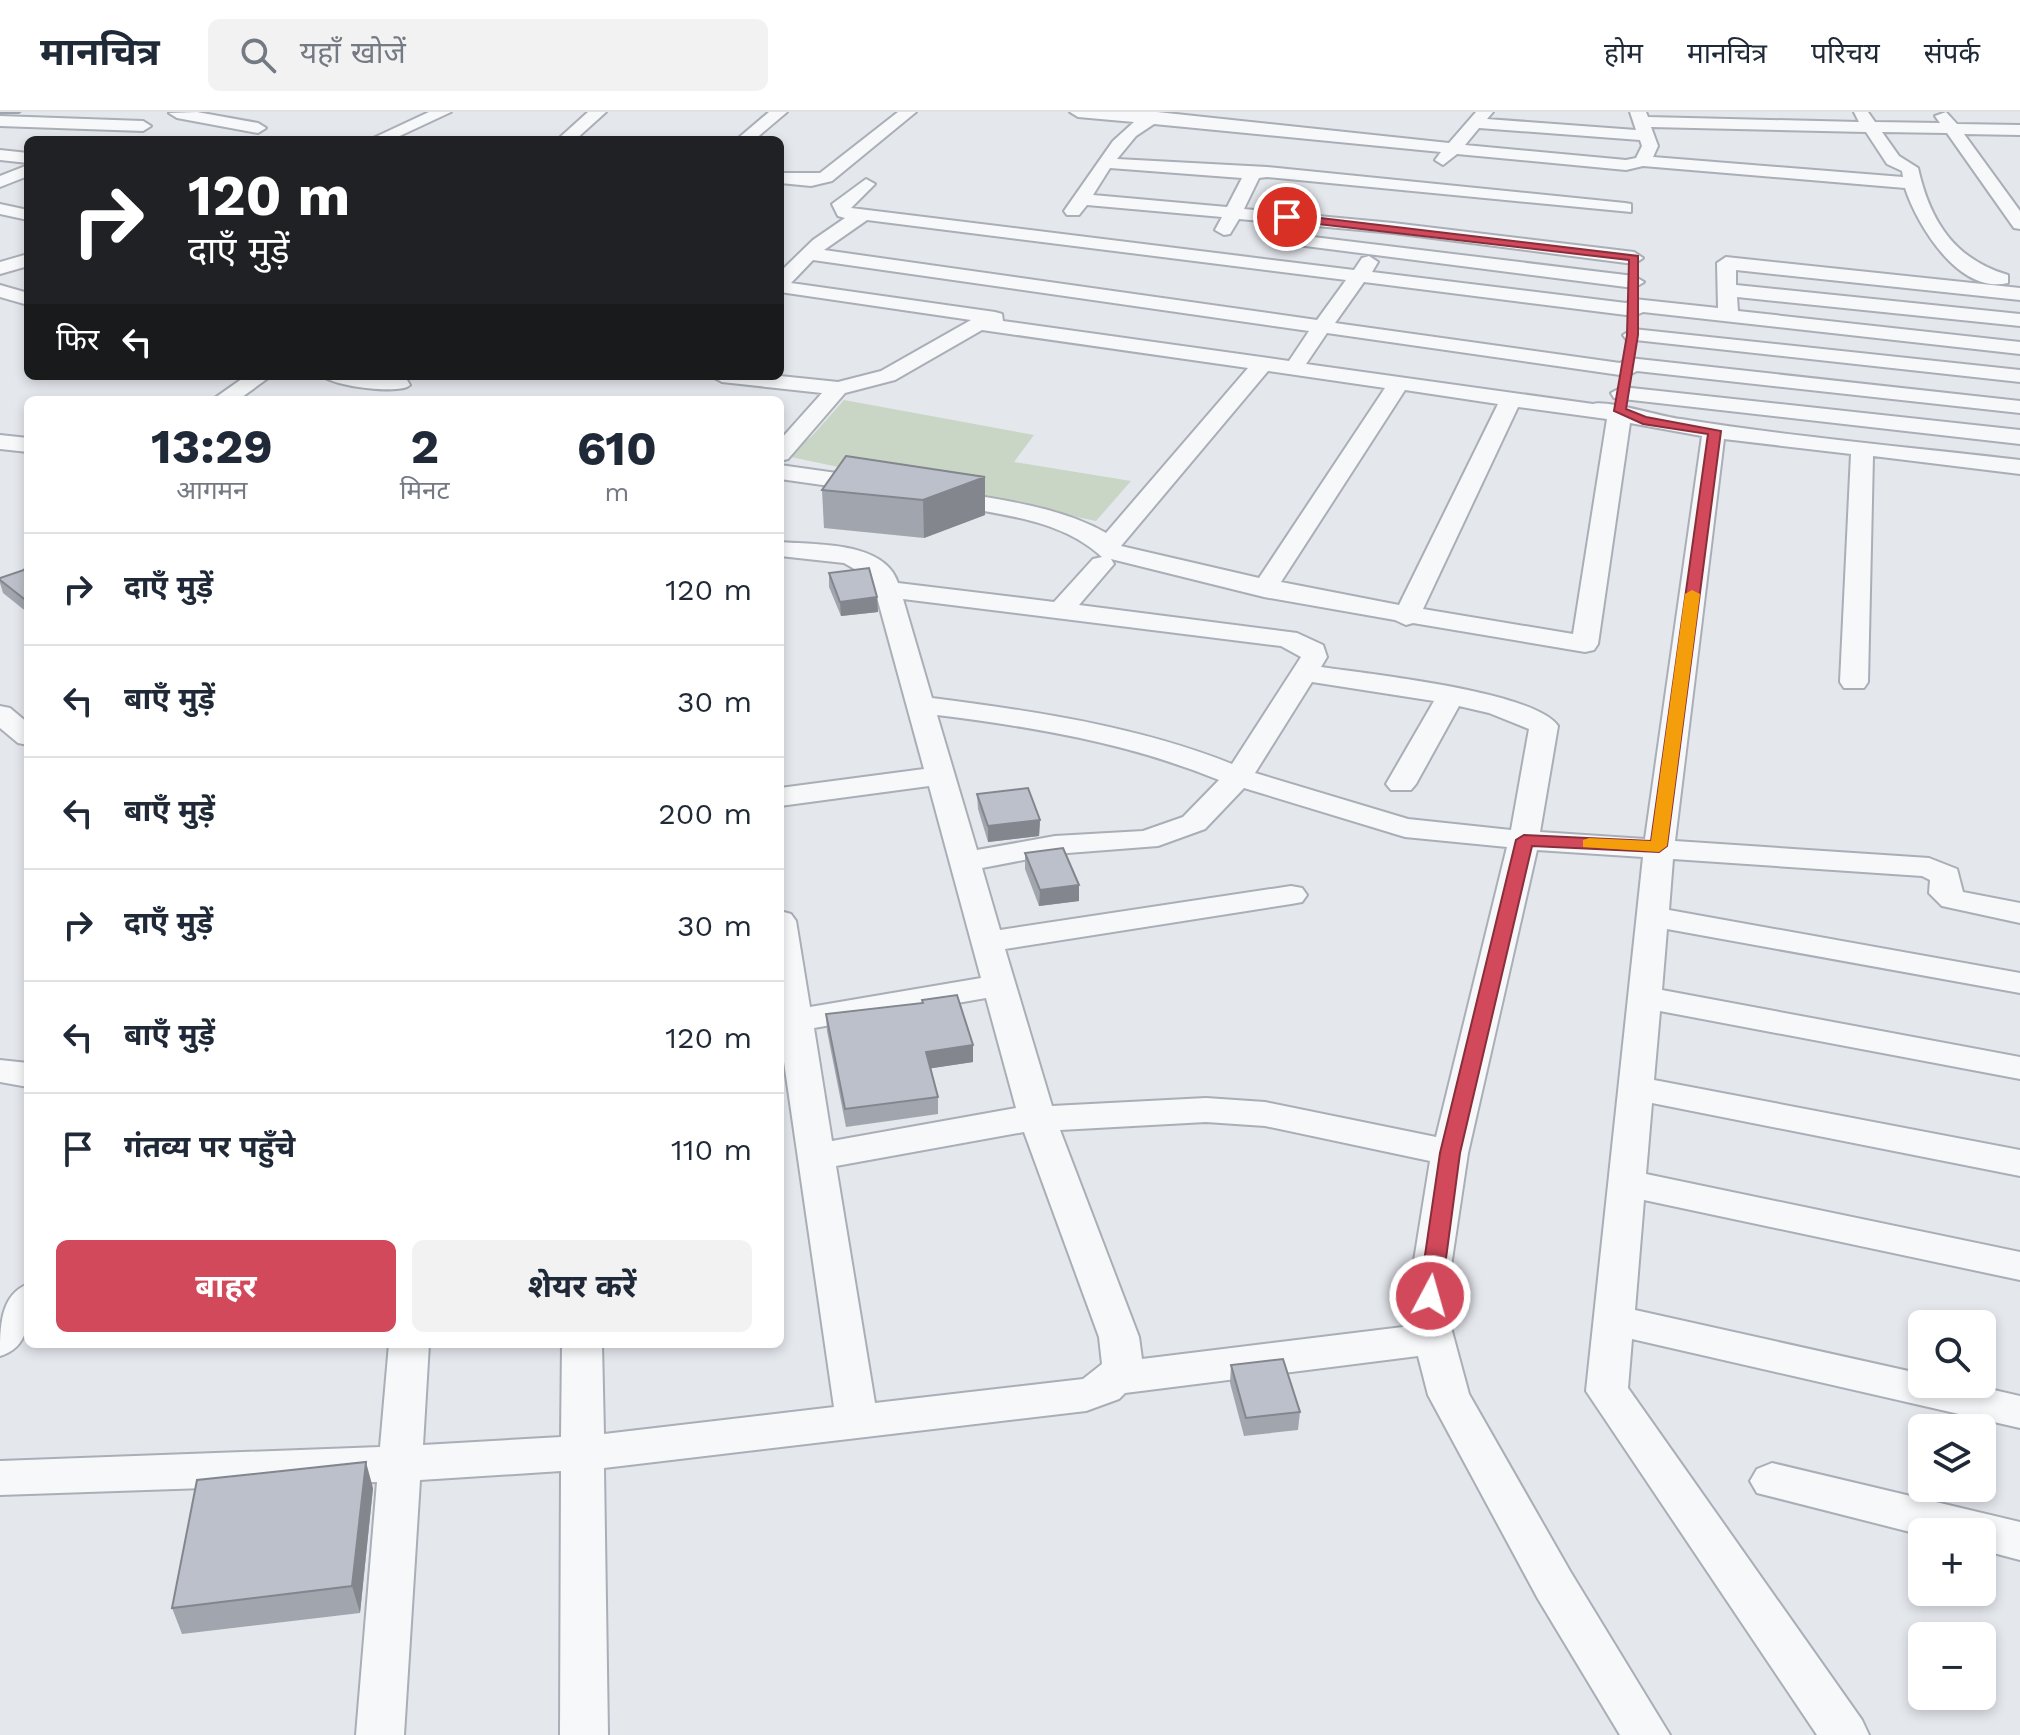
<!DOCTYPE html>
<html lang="hi">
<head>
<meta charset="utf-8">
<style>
	:root { --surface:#fff; --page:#f2f2f3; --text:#1f2937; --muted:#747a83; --line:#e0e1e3; --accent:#d1495b }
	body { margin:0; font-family:"Work Sans","Noto Sans Devanagari",sans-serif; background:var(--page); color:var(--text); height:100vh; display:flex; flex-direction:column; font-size:30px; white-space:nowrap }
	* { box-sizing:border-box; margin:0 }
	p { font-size:26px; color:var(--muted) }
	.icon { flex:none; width:44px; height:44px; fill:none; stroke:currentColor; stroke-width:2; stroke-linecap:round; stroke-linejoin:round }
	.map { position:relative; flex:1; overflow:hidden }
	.sheet { position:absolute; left:24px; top:284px; width:760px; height:952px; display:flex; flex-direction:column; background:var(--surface); border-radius:12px; box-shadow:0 4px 12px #0003 }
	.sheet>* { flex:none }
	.hud { position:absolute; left:24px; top:24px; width:760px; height:244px; border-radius:12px; box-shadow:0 4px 12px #0003; background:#202124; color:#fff; overflow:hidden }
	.controls { position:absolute; left:1908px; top:1198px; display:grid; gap:16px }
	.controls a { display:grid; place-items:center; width:88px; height:88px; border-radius:12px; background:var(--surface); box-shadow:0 4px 12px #0003; font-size:40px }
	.pin { position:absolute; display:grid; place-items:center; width:68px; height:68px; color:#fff; margin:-34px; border:4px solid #fff; border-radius:50%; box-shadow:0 2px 8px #0007 }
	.me { position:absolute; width:88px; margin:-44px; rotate:6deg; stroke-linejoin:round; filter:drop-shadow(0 0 6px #0008) }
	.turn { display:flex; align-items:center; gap:28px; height:168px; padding:0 32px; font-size:36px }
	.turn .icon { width:104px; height:104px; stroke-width:2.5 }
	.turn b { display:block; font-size:56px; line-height:68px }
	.then { display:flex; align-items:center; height:76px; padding:0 32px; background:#0003; gap:16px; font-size:30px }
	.eta { display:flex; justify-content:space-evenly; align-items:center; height:136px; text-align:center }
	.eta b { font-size:48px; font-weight:700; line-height:56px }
	.primary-button { display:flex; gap:16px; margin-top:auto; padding:16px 32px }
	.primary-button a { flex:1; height:92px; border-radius:12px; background:var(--accent); color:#fff; font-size:32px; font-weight:700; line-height:92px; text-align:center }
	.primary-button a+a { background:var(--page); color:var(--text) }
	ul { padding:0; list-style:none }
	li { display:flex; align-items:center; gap:24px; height:112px; padding:0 32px; border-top:2px solid var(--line) }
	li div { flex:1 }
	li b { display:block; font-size:30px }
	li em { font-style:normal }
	header { display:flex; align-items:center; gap:48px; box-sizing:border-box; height:112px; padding:0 40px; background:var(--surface); border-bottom:2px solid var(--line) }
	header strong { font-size:38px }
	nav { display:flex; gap:44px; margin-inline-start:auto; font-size:28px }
	.search { width:560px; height:72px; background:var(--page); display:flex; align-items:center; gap:20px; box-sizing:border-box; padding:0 28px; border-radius:12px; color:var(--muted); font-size:30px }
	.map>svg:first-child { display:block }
	.green { fill:#c9d6c5 }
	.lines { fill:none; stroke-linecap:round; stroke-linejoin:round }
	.minor-casing { stroke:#a9aeb7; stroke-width:4 }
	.minor { fill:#f7f8fa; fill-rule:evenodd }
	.wall { fill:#a1a5ae }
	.shaded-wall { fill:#83868d }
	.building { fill:#bbc0ca; stroke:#83868d; stroke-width:2 }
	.route { fill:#d1495b; stroke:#882f3b; stroke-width:2 }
	.slow { fill:#f59e0b }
</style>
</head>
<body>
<header>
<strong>मानचित्र</strong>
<div class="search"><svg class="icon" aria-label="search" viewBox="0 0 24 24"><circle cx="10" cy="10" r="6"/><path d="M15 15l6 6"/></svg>यहाँ खोजें</div>
<nav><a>होम</a><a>मानचित्र</a><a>परिचय</a><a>संपर्क</a></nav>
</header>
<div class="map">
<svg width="2020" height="1623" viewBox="0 0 2020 1623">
	<rect width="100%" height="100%" fill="#e4e7ec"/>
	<path class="green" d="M844 288 1034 323 1014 350 1131 369 1096 409 786 344 812 324Z"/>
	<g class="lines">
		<defs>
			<path id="minor" d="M197 0 258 11 266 16 258 21 177 6 169 1Z
				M429 0H451L391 28H369Z
				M588 0H606L575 28H557Z
				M769 0H787L754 28H736Z
				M898 0H916L832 69 811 74 780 71V61H820Z
				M1070 0H1157L1449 31 1476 0H1493L1487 7 1636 18 1630 0H1646L1648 5 1859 10 1854 0H1868L1875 10 1940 11 1935 4 1946 0 1957 12 2020 13V23L1964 22 2020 99V117L2014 116 1947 21 1882 20 1899 44 1918 56C1930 109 1954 147 2008 163V171C1959 183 1917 113 1905 76L1643 54 1626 58 1457 42 1443 53 1435 48 1441 40 1154 12 1136 24 1117 47 1267 55 1625 91 1631 92V100L1267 65 1259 66 1244 97 1393 111 1634 140 1643 146 1634 152 1393 121 1239 107 1230 122 1224 123 1215 118 1222 105 1087 93 1079 103H1067L1064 99 1113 29 1134 10 1078 5ZM1651 15 1866 20 1887 52 1902 59 1903 65 1653 45 1658 34ZM1479 16 1640 28 1642 34 1636 46 1626 48 1465 33ZM1110 56 1242 66 1227 95 1093 83Z
				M0 4 143 9 151 14 143 19 0 14Z
				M0 38 28 41V51L0 48Z
				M28 53V64L0 75V64Z
				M866 67 875 72 851 96 1354 158 1362 146 1369 144 1378 150 1372 160 1626 191 1634 187 1718 196 1717 151 1726 145 2020 176V188L1736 158V173L2020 202V214L1737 185 1738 199 2020 230V242L1643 200 1634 204 1364 170 1335 211 1620 251 1629 246 2020 289V301L1637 259 1627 264 1327 221 1306 252 1593 292C1604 287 1663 305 1681 307 1794 325 1907 335 2020 348V362L1873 344 1868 570 1864 576H1844L1840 570 1851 342 1724 327 1675 729 1929 746 1957 757 1963 780 2020 791V811L1942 794 1929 781 1930 768 1922 764 1673 747 1669 798 2020 861V881L1667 817 1662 878 2020 945V967L1660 899 1654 968 2020 1038V1064L1652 991 1646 1062 2020 1140V1168L1644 1088 1635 1198 1922 1262V1272H1968L2020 1284V1316L1632 1227 1628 1276 1862 1608 1869 1623H1817L1586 1279 1643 745 1537 738 1468 1041 1450 1161 1449 1208 1469 1282 1570 1459 1670 1623H1620L1538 1487 1428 1283 1418 1244 1125 1281 1119 1287 1086 1299 604 1356 608 1623H560L561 1359 420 1368 404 1623H356L377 1370 0 1383V1349L380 1335 389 1232H429L423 1333 561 1325 562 1232H602L604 1322 834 1295 780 922V799L791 802 796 809 810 895 981 866 929 674 780 694V676L924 657 872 467 844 451 780 444V430C815 433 885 429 898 471L1054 490 1093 447 1102 445C1057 403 990 403 933 389L929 384 933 379 941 377C996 388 1057 393 1106 421L1248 256 982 218 895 268 845 281 788 347 780 349V328L822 281 722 270 711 264H780L838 270 881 259 971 208 780 180V160L813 128 845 106 838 104 832 92ZM867 108 1346 168 1317 208 824 138ZM813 148 1309 219 1289 249 1003 209 1002 202 995 200 791 171ZM1268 259 1385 276 1259 466 1121 434ZM1405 278 1498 292 1399 493 1281 470ZM1518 295 1607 307 1573 522 1423 497ZM1630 311 1702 324 1645 727 1540 720 1558 614C1534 579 1367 562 1321 555L1327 545 1323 533 1297 521 1079 493 1114 452 1111 447 1264 485 1395 508 1406 513 1413 511 1585 540 1594 538 1598 532ZM903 487 1281 534 1301 545 1232 652C1136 614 1034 599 932 586ZM1312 570 1434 589 1386 672 1391 678H1411L1416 672 1459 594 1489 601 1529 617 1511 718 1408 707 1255 661ZM937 603C1034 615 1128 631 1219 668L1183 705 1143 719 1055 724 977 738ZM1244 676 1405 725 1507 735 1436 1025 1265 990 1206 986 1052 994 1005 837 1291 792 1302 790 1307 783 1302 776 1291 774 1000 818 982 756 1055 742 1158 734 1205 717ZM986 886 1016 996 832 1029 814 916ZM1206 1010 1265 1014 1430 1049 1412 1161 1411 1214 1142 1247 1139 1225 1060 1018ZM1024 1020 1099 1225 1102 1252 1083 1267 875 1291 836 1054Z
				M0 92 28 98V108L0 102Z
				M1272 120 1634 164 1644 170 1634 176 1266 129V121Z
				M28 142V154L0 162V150Z
				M0 173 28 181V193L0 185Z
				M1633 217 2020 258V270L1626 227 1623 223Z
				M246 264H271L238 288H212Z
				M323 264H380L407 268 410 273C401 283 332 274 323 264Z
				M1622 275 2020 318V332L1614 286 1611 281Z
				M0 323 28 326V340L0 337Z
				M780 353 872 366 884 373 872 380 780 367Z
				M0 594 10 596 28 611V633L18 631 0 616Z
				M0 948 28 951V975L0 970Z
				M28 1172C28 1202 33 1234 0 1244 0 1215 0 1183 28 1172Z
				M1772 1351 2020 1410V1448L1982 1438V1420H1922V1423L1757 1381 1750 1369 1757 1357Z"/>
		</defs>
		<use href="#minor" class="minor-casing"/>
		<use href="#minor" class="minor"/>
	</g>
	<path class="wall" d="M0 0H22L19 2H0Z
		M846 344 985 403 924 426 824 416 822 378Z
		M28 451V501L3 481 0 471V466L24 458Z
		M829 461 877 485 878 500 841 504 829 475Z
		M977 682 1040 708 1039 724 988 730 978 697Z
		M1025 741 1079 789 1039 794 1025 757Z
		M922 888 973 933V950L931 956 938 985V1002L846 1015 827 919 826 902 923 891Z
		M1231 1253 1300 1300 1298 1318 1244 1324 1230 1271Z
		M373 1376 360 1501 182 1522 172 1496Z"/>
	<path class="shaded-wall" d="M985 365V403L924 426 923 388Z
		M877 485 878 500 841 504 840 490Z
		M1040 708 1039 724 988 730V714Z
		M1079 773V789L1039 794 1040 778Z
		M973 933V950L927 957 926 940Z
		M366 1350 373 1376 360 1501 352 1474Z"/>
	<path class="building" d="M846 344 985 365 923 388 822 378Z
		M28 451V490L0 468V466L24 458 27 452Z
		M869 456 877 485 840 490 829 461Z
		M1028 676 1040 708 988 714 977 682Z
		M1063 736 1079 773 1040 778 1025 741Z
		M957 883 973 933 926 940 938 985 845 997 826 902 923 891 922 888Z
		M1283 1247 1300 1300 1246 1306 1231 1253Z
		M366 1350 352 1474 172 1496 197 1368Z"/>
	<path class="route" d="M1287 102 1638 144V223L1626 297 1646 305 1721 319 1667 734 1659 740 1532 734 1460 1041 1441 1184 1430 1193 1419 1184 1440 1041 1516 728 1524 723 1651 729 1708 322 1643 312 1614 299 1627 223 1629 148 1283 108Z"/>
	<path class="slow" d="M1692 478 1700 482 1667 734 1659 740 1583 735V728L1589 726 1651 729 1685 482Z"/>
</svg>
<div class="controls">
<a><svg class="icon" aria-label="search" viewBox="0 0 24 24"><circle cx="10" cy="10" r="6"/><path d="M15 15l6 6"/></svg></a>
<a><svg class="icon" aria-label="layers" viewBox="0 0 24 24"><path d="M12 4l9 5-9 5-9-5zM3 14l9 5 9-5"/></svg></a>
<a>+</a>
<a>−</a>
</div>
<div class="pin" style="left:1287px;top:105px;background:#d93025"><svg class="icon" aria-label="arrive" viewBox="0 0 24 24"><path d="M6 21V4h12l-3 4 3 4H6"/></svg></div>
<svg class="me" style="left:1430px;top:1184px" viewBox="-20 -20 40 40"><circle r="17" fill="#d1495b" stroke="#fff" stroke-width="3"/><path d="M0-11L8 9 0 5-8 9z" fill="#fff"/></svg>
<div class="hud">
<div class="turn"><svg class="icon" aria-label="right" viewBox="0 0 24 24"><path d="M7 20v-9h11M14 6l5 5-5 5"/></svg><div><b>120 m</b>दाएँ मुड़ें</div></div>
<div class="then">फिर<svg class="icon" aria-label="left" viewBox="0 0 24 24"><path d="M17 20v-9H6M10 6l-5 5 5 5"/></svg></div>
</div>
<section class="sheet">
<div class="eta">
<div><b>13:29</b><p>आगमन</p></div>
<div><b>2</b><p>मिनट</p></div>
<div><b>610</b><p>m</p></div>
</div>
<ul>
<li><svg class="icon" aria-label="right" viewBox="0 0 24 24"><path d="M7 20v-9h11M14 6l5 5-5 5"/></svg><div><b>दाएँ मुड़ें</b></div><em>120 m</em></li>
<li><svg class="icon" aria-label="left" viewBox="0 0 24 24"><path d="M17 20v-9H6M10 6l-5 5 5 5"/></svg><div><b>बाएँ मुड़ें</b></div><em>30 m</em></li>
<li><svg class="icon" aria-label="left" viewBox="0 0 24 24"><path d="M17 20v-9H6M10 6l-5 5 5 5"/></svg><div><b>बाएँ मुड़ें</b></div><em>200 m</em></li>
<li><svg class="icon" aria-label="right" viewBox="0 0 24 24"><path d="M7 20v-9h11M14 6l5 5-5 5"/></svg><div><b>दाएँ मुड़ें</b></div><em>30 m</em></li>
<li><svg class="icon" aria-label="left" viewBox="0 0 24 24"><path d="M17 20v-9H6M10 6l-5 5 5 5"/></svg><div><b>बाएँ मुड़ें</b></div><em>120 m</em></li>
<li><svg class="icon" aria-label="arrive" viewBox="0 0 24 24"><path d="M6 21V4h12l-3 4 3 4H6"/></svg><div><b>गंतव्य पर पहुँचे</b></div><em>110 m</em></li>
</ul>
<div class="primary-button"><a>बाहर</a><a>शेयर करें</a></div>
</section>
</div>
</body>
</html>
